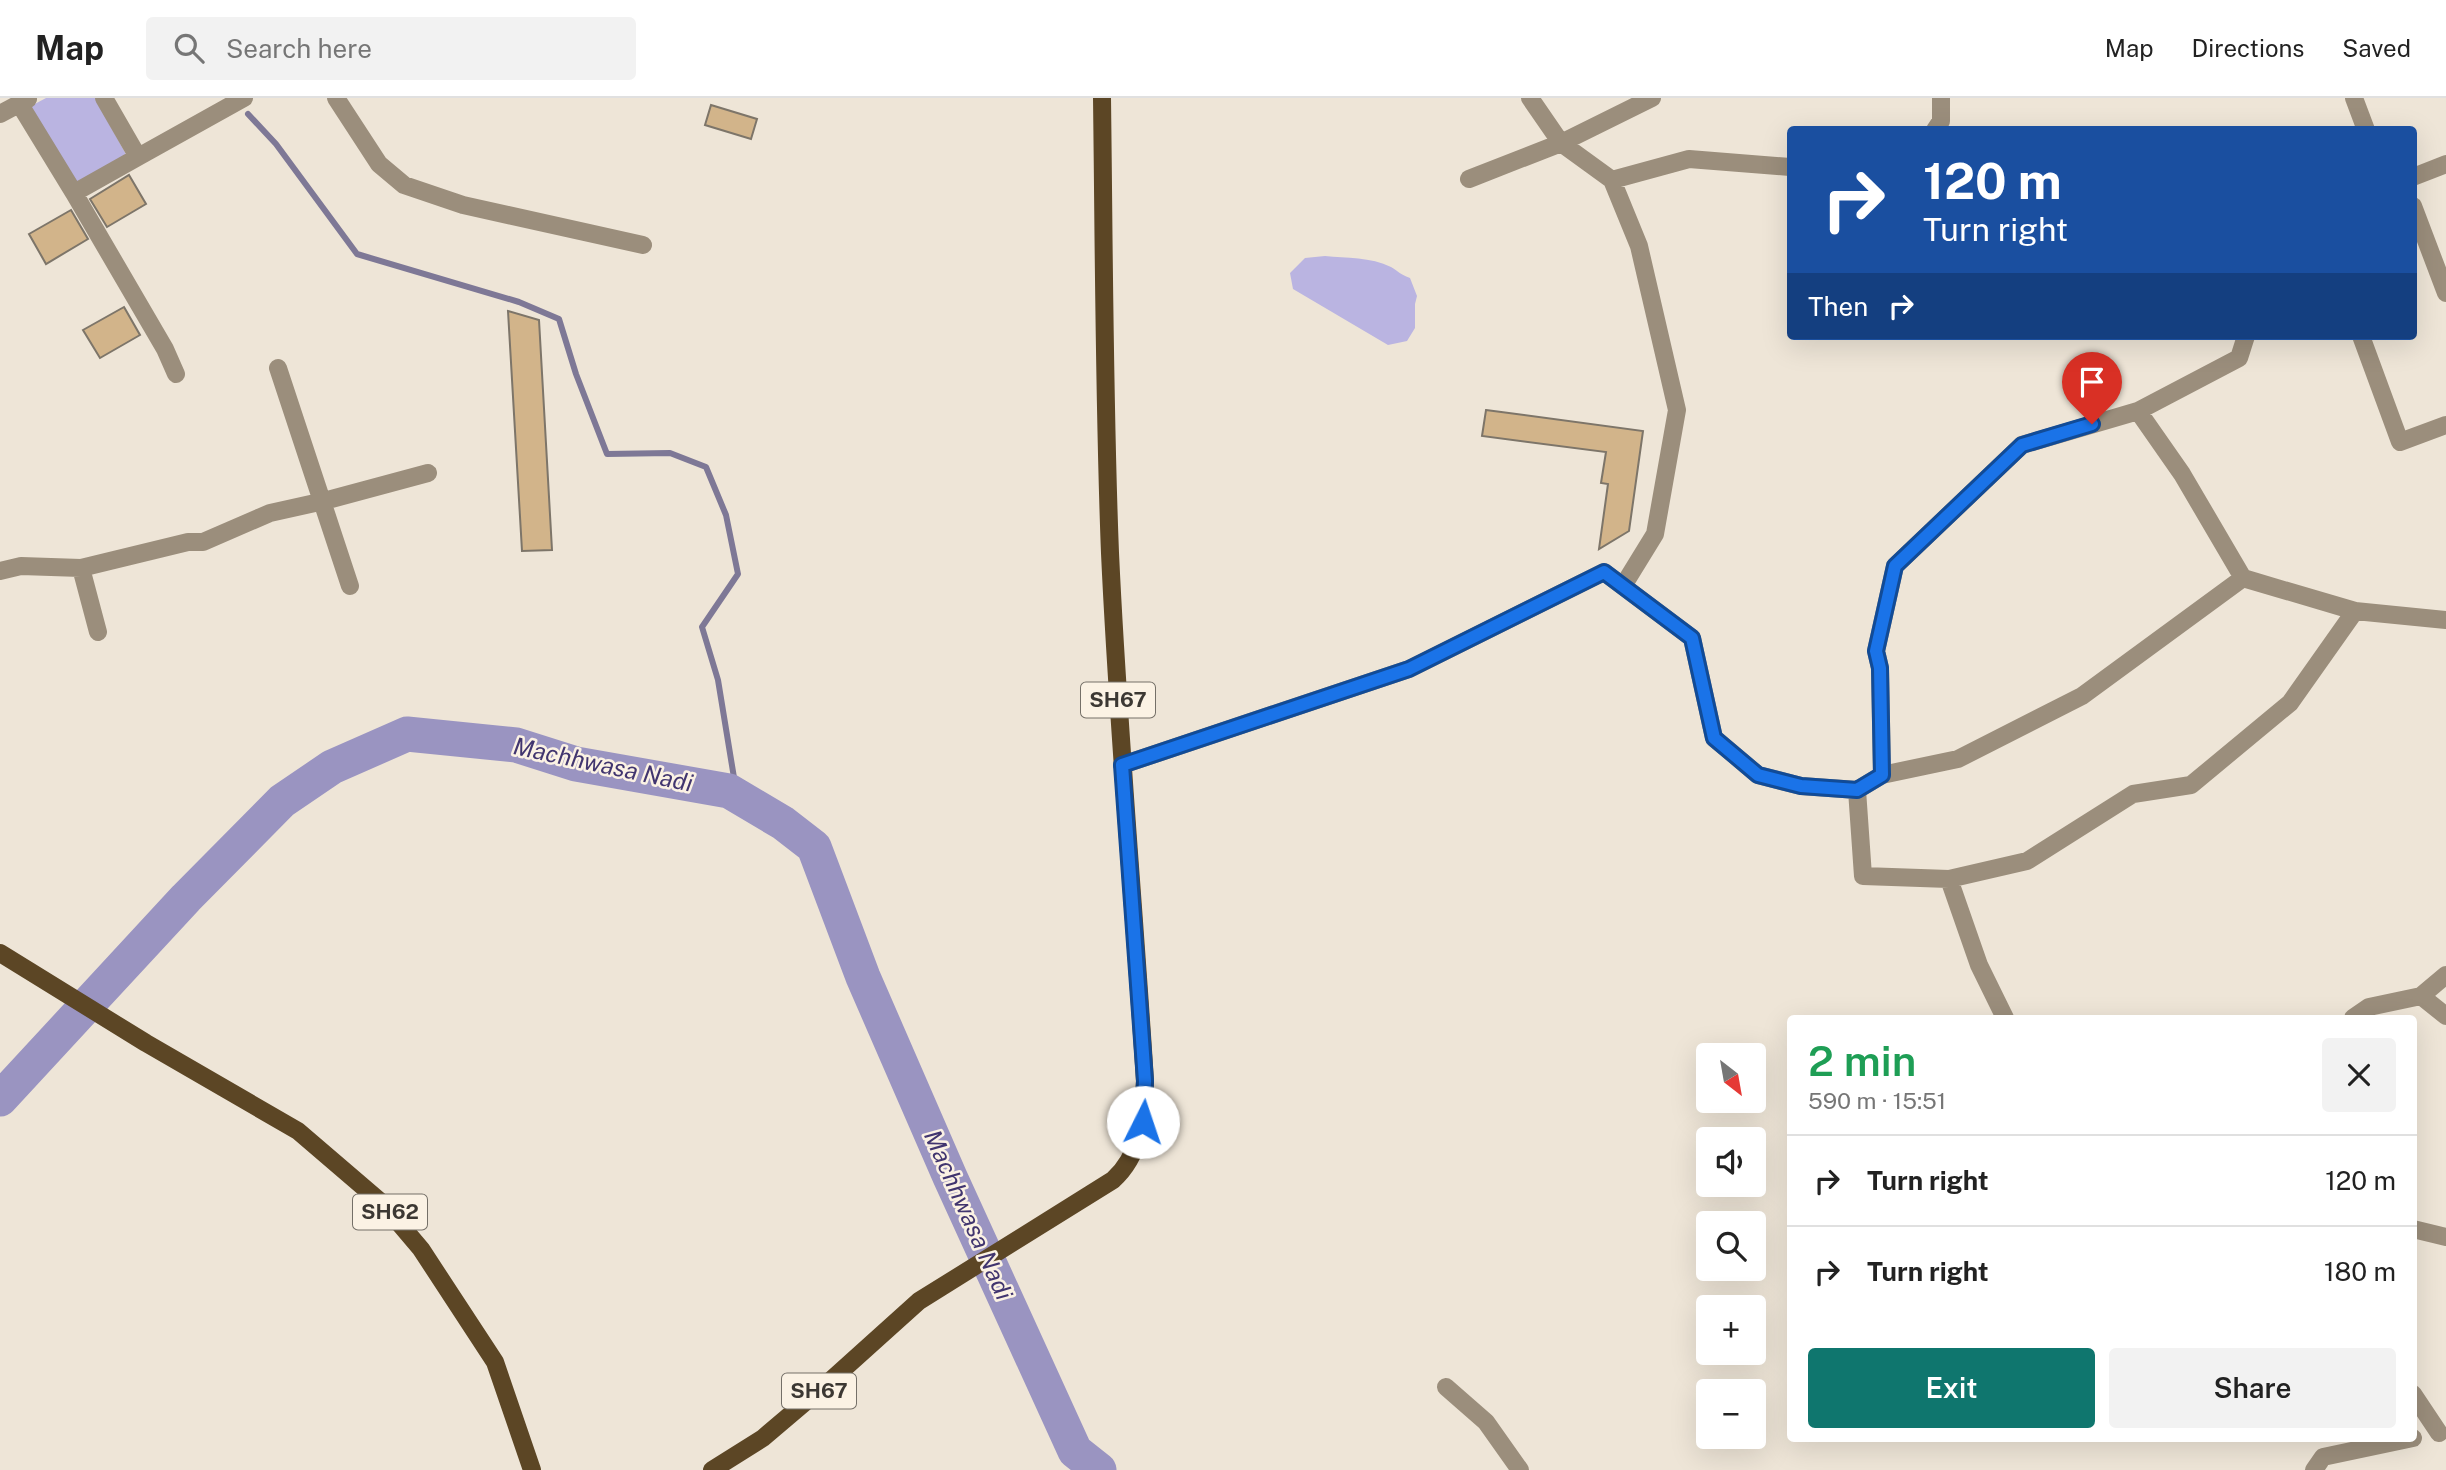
<!DOCTYPE html>
<html lang="en">
<head>
<meta charset="utf-8">
<style>
	:root { --surface:#fff; --page:#f2f2f2; --text:#222; --muted:#767676; --line:#e0e0e0; --accent:#0f766e }
	body { margin:0; font-family:"Public Sans",sans-serif; background:var(--page); color:var(--text); height:100vh; display:flex; flex-direction:column; font-size:26px; white-space:nowrap }
	* { box-sizing:border-box; margin:0 }
	p { font-size:23px; color:var(--muted) }
	.icon { flex:none; width:38px; height:38px; fill:none; stroke:currentColor; stroke-width:2; stroke-linecap:round; stroke-linejoin:round }
	.map { position:relative; flex:1; overflow:hidden }
	.drawer { position:absolute; left:1787px; top:917px; width:630px; height:427px; display:flex; flex-direction:column; background:var(--surface); border-radius:7px; box-shadow:0 7px 28px #0002 }
	.drawer>* { flex:none }
	.banner { position:absolute; left:1787px; top:28px; width:630px; height:214px; border-radius:7px; box-shadow:0 7px 28px #0002; background:#1a4fa0; color:#fff; overflow:hidden }
	.needle { width:46px; rotate:149deg }
	.buttons { position:absolute; left:1696px; top:945px; display:grid; gap:14px }
	.buttons a { display:grid; place-items:center; width:70px; height:70px; border-radius:7px; background:var(--surface); box-shadow:0 7px 28px #0002; font-size:35px }
	.pin { position:absolute; display:grid; place-items:center; width:60px; height:60px; color:#fff; margin:-72px -30px; border-radius:50% 50% 50% 0; rotate:-45deg; box-shadow:0 0 7px #0007 }
	.pin .icon { rotate:45deg }
	.me { position:absolute; width:77px; margin:-38px; rotate:4deg; stroke-linejoin:round; filter:drop-shadow(0 0 5px #0008) }
	.turn { display:flex; align-items:center; gap:24px; height:147px; padding:0 21px; font-size:32px }
	.turn .icon { width:91px; height:91px; stroke-width:2.5 }
	.turn b { display:block; font-size:49px; line-height:60px }
	.then { display:flex; align-items:center; height:66px; padding:0 21px; background:#0003; gap:14px; font-size:26px }
	.round { display:grid; place-items:center; flex:none; width:74px; height:74px; border-radius:7px; background:var(--page) }
	.head { display:flex; align-items:center; justify-content:space-between; height:119px; padding:0 21px }
	h1 { font-size:42px; font-weight:600; line-height:52px; color:#1e9e55 }
	.cta { display:flex; gap:14px; margin-top:auto; padding:14px 21px }
	.cta a { flex:1; height:80px; border-radius:7px; background:var(--accent); color:#fff; font-size:28px; font-weight:600; line-height:80px; text-align:center }
	.cta a+a { background:var(--page); color:var(--text) }
	ul { padding:0; list-style:none }
	li { display:flex; align-items:center; gap:21px; height:91px; padding:0 21px; border-top:2px solid var(--line) }
	li div { flex:1 }
	li b { display:block; font-size:26px }
	li em { font-style:normal }
	header { display:flex; align-items:center; gap:42px; box-sizing:border-box; height:98px; padding:0 35px; background:var(--surface); border-bottom:2px solid var(--line) }
	header strong { font-size:33px }
	nav { display:flex; gap:38px; margin-inline-start:auto; font-size:24px }
	.search { width:490px; height:63px; background:var(--page); display:flex; align-items:center; gap:18px; box-sizing:border-box; padding:0 24px; border-radius:7px; color:var(--muted); font-size:26px }
	.map>svg:first-child { display:block }
	.green { fill:#bab4e1 }
	.lines { fill:none; stroke-linecap:round; stroke-linejoin:round }
	.stream { stroke:#7e7896; stroke-width:6 }
	.river { stroke:#9a94c1; stroke-width:35 }
	.building { fill:#d2b48a; stroke:#7d7569; stroke-width:2 }
	.minor { stroke:#9b8e7c; stroke-width:18 }
	.major { stroke:#5c4625; stroke-width:18 }
	.route-casing { stroke:#114b97; stroke-width:18 }
	.route { stroke:#1a73e8; stroke-width:12 }
	.labels { text-anchor:middle; stroke-width:5; stroke-linejoin:round; paint-order:stroke }
	.shield { fill:#fbf2e4; stroke:#757068; stroke-width:2 }
	.shield-label { font-size:21px; font-weight:bold; fill:#3c3833 }
	.water-label { font-size:24px; font-style:italic; fill:#41356f; stroke:#fbf2e4 }
</style>
</head>
<body>
<header>
<strong>Map</strong>
<div class="search"><svg class="icon" aria-label="search" viewBox="0 0 24 24"><circle cx="10" cy="10" r="6"/><path d="M15 15l6 6"/></svg>Search here</div>
<nav><a>Map</a><a>Directions</a><a>Saved</a></nav>
</header>
<div class="map">
<svg width="2446" height="1372" viewBox="0 0 2446 1372">
	<rect width="100%" height="100%" fill="#eee5d7"/>
	<path class="green" d="M46 0H95L128 60 76 89 31 8Z
		M1325 158C1346 160 1371 159 1391 169 1398 173 1401 177 1410 180L1417 198 1415 206V230L1407 243 1388 247 1293 191 1290 175 1305 160Z"/>
	<g class="lines">
		<path class="stream" d="M248 16 276 46 357 156 519 204 559 221 576 276 607 356 670 355 706 369 726 417 738 476 702 529 718 582 737 698"/>
		<path class="river" d="M0 1001 186 800 282 703 332 669 407 636 516 647 576 666 729 693 783 725 814 749 863 879 950 1079 1075 1353 1099 1372"/>
	</g>
	<path class="building" d="M711 7 757 21 751 41 705 27Z
		M129 77 146 106 107 129 90 101Z
		M71 112 88 141 46 166 29 136Z
		M124 209 140 237 100 260 83 232Z
		M508 213 539 222 552 452 522 453Z
		M1486 312 1643 333 1629 433 1599 451 1608 386 1601 385 1606 354 1482 338Z"/>
	<g class="lines">
		<path class="minor" d="M336 0 379 66 404 87 463 107 643 147
			M1530 0 1561 45 1612 82 1639 148 1677 312 1655 436 1623 488
			M2354 0 2366 32
			M19 5 74 95 138 59 104 0
			M0 16 28 1
			M1935 32 1941 23V0
			M138 59 244 0
			M2413 79 2446 66
			M1469 81 1561 45 1652 0
			M1612 82 1689 61 1790 69
			M74 95 165 251 176 276
			M2413 108 2446 195
			M2361 238 2400 344 2446 327
			M278 270 350 488
			M2138 313 2182 376 2243 480 2355 513 2446 522
			M81 470 98 534
			M0 473 21 468 81 470 188 444H203L270 415 324 403 428 375
			M1122 667 1409 571 1604 474 1692 540 1714 640 1758 677 1801 688 1857 692 1863 778 1949 781 1979 867 2005 920
			M1882 677 1880 570 1876 553 1895 468 2022 347 2138 313 2239 260 2246 238
			M1857 692 1882 677 1958 661 2082 598 2243 480
			M1949 781 2027 763 2133 696 2191 687 2290 605 2355 513
			M2421 898 2446 918
			M2353 920 2369 909 2421 898 2446 877
			M2413 1131 2446 1139
			M1446 1289 1486 1324 1520 1372
			M2413 1296 2439 1335
			M2314 1372 2323 1359 2413 1340"/>
		<path class="major" d="M0 855 146 945 298 1033 382 1105 421 1151 495 1264 532 1372
			M712 1372 763 1340 829 1284 919 1203 1113 1082C1142 1056 1143 1019 1145 983 1134 807 1118 631 1110 455 1104 303 1104 152 1102 0"/>
	</g>
	<g class="lines">
		<defs>
			<path id="route" d="M1143 1024 1145 983 1122 667 1409 571 1604 474 1692 540 1714 640 1758 677 1801 688 1857 692 1882 677 1880 570 1876 553 1895 468 2022 347 2092 326"/>
		</defs>
		<use href="#route" class="route-casing"/>
		<use href="#route" class="route"/>
	</g>
	<g class="labels">
		<g class="shield">
			<rect x="1081" y="584.5" width="74" height="35" rx="5"/>
			<rect x="353" y="1096.5" width="74" height="35" rx="5"/>
			<rect x="782" y="1275.5" width="74" height="35" rx="5"/>
		</g>
		<g class="shield-label">
			<text x="1118" y="609">SH67</text>
			<text x="390" y="1121">SH62</text>
			<text x="819" y="1300">SH67</text>
		</g>
		<g class="water-label">
			<text transform="translate(603 667) rotate(12)" y="8">Machhwasa Nadi</text>
			<text transform="translate(968 1117) rotate(66)" y="8">Machhwasa Nadi</text>
		</g>
	</g>
</svg>
<div class="buttons">
<a><svg class="needle" viewBox="-14 -14 28 28"><path d="M0-13l5 13h-10z" fill="#e53935"/><path d="M0 13l5-13h-10z" fill="#767676"/></svg></a>
<a><svg class="icon" aria-label="sound" viewBox="0 0 24 24"><path d="M4 9h4l5-4v14l-5-4H4zM17 9q2 3 0 6"/></svg></a>
<a><svg class="icon" aria-label="search" viewBox="0 0 24 24"><circle cx="10" cy="10" r="6"/><path d="M15 15l6 6"/></svg></a>
<a>+</a>
<a>−</a>
</div>
<div class="pin" style="left:2092px;top:326px;background:#d93025"><svg class="icon" aria-label="arrive" viewBox="0 0 24 24"><path d="M6 21V4h12l-3 4 3 4H6"/></svg></div>
<svg class="me" style="left:1143px;top:1024px" viewBox="-20 -20 40 40"><circle r="19" fill="#fff"/><path d="M0-13L10 11 0 6-10 11z" fill="#1a73e8"/></svg>
<div class="banner">
<div class="turn"><svg class="icon" aria-label="right" viewBox="0 0 24 24"><path d="M7 20v-9h11M14 6l5 5-5 5"/></svg><div><b>120 m</b>Turn right</div></div>
<div class="then">Then<svg class="icon" aria-label="right" viewBox="0 0 24 24"><path d="M7 20v-9h11M14 6l5 5-5 5"/></svg></div>
</div>
<section class="drawer">
<div class="head"><div><h1>2 min</h1><p>590 m · 15:51</p></div><a class="round"><svg class="icon" aria-label="close" viewBox="0 0 24 24"><path d="M6 6l12 12M18 6L6 18"/></svg></a></div>
<ul>
<li><svg class="icon" aria-label="right" viewBox="0 0 24 24"><path d="M7 20v-9h11M14 6l5 5-5 5"/></svg><div><b>Turn right</b></div><em>120 m</em></li>
<li><svg class="icon" aria-label="right" viewBox="0 0 24 24"><path d="M7 20v-9h11M14 6l5 5-5 5"/></svg><div><b>Turn right</b></div><em>180 m</em></li>
</ul>
<div class="cta"><a>Exit</a><a>Share</a></div>
</section>
</div>
</body>
</html>
